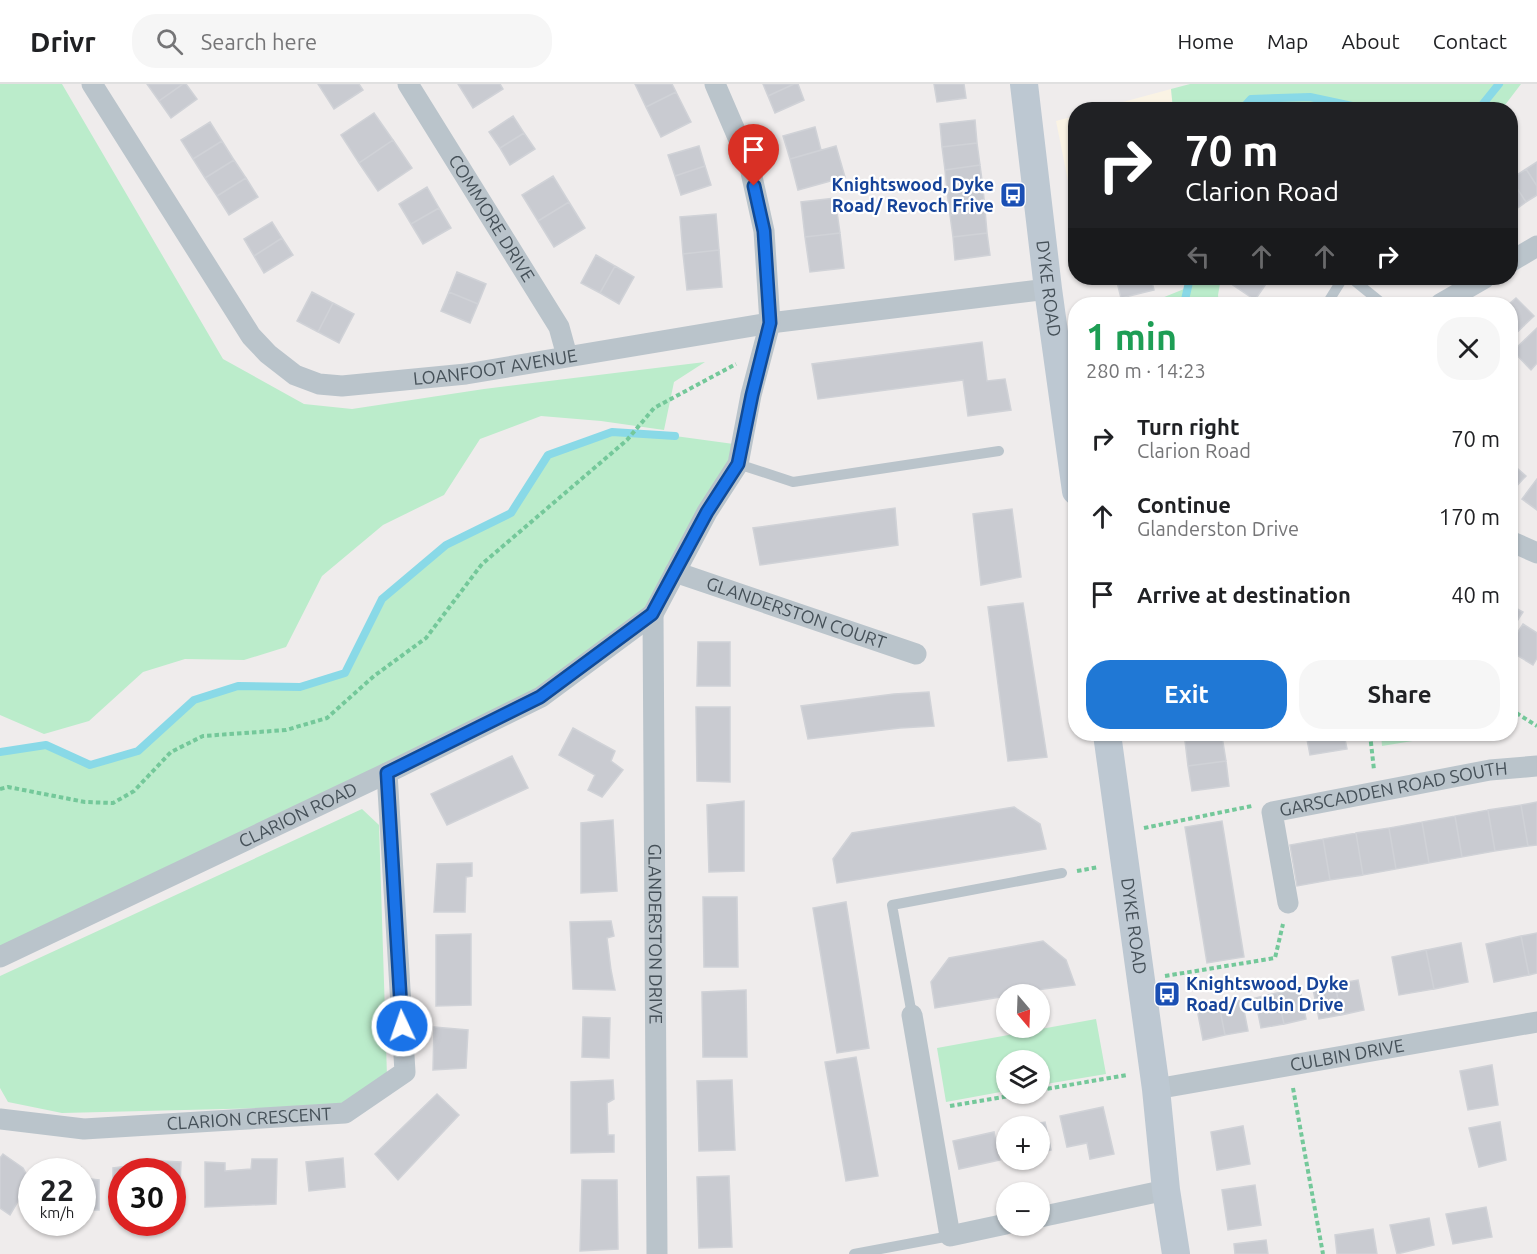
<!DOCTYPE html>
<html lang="en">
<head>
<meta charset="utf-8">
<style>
	:root { --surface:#fff; --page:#f6f6f6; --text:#202124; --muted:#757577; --line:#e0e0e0; --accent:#2078d5 }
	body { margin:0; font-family:Ubuntu,sans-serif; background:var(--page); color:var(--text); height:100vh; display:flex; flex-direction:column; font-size:22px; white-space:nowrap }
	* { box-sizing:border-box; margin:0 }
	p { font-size:20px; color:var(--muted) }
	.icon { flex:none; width:33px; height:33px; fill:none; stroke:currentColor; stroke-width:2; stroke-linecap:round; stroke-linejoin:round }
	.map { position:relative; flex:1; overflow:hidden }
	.details { position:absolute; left:1068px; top:213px; width:450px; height:444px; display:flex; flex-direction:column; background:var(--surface); border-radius:24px; box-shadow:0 2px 4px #0004 }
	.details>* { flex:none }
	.guide { position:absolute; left:1068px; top:18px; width:450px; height:183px; border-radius:24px; box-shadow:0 2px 4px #0004; background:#202124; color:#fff; overflow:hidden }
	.needle { width:39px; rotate:161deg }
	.tools { position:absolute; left:996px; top:900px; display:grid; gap:12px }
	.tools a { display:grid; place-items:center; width:54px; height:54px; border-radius:50%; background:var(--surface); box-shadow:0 2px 4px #0004; font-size:30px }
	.speed { position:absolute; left:18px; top:1074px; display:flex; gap:12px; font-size:30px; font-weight:700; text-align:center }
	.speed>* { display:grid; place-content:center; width:78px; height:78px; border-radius:50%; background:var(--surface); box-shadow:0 2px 4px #0004; line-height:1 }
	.speed small { font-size:15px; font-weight:400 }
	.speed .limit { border:9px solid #d22; background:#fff; color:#111 }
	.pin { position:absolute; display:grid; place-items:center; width:51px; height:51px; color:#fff; margin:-62px -26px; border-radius:50% 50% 50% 0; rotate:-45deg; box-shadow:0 0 6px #0007 }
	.pin .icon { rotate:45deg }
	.me { position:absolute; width:66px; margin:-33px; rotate:357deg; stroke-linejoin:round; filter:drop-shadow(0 0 4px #0008) }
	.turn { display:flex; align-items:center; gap:21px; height:126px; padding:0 18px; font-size:27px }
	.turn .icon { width:78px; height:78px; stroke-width:2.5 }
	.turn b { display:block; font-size:42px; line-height:51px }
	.lanes { display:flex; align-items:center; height:57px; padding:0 18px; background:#0003; justify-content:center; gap:30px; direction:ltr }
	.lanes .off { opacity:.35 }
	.round { display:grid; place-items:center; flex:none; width:63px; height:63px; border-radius:24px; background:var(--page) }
	.overview { display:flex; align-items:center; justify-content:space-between; height:102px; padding:0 18px }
	h1 { font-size:36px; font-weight:600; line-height:45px; color:#1e9e55 }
	.action { display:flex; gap:12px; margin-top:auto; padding:12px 18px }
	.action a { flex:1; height:69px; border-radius:24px; background:var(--accent); color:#fff; font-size:24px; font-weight:600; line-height:69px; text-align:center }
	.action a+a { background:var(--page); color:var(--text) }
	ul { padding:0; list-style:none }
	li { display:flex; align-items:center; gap:18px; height:78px; padding:0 18px }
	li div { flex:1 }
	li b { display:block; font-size:22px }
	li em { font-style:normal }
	header { display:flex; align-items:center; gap:36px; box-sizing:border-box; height:84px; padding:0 30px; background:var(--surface); border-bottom:2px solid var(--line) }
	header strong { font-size:28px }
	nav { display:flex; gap:33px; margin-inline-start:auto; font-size:21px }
	.search { width:420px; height:54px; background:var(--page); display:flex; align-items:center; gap:15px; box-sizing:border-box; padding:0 21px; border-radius:24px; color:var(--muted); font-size:22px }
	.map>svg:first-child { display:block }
	.commercial { fill:#faf3e4 }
	.green { fill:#bbeccb }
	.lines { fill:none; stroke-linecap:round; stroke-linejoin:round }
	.stream { stroke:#89d9e7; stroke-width:8 }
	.building { fill:#c9cbd1; stroke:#d0d2d7; stroke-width:1.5 }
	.path { stroke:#74c89a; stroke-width:4; stroke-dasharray:4.5 3; stroke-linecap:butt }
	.lane { stroke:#bac4cb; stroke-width:10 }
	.street { stroke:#bac4cb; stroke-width:21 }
	.secondary { stroke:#bdc8d2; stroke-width:28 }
	.route-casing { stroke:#114b97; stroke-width:15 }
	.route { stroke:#1a73e8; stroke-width:10 }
	.labels { text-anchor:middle; stroke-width:4.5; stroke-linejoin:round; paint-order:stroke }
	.transit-label { font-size:18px; font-weight:bold; fill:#164399; stroke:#fff; text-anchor:end }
	.street-label { font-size:18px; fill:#455058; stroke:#fff }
</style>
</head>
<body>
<header>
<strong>Drivr</strong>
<div class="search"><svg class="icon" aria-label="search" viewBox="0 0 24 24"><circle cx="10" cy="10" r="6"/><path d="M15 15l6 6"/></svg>Search here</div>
<nav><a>Home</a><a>Map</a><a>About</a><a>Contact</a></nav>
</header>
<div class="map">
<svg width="1537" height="1170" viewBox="0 0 1537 1170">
	<rect width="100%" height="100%" fill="#efecec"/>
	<path class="commercial" d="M1171 5 1173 25H1097Z
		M1075 32V111L1071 112 1056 37Z"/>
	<path class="green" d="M0 0H62L223 275 304 320 352 325 484 305 705 278 674 298 664 346 601 337 541 332 480 355 444 411 383 441 322 492 286 563 244 576 185 575 143 588 89 637 44 650 0 631Z
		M1190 0H1521L1502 25H1173L1171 5Z
		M1188 194H1221L1218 211 1219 220H1147L1189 203Z
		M612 348 675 352 741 361 653 530 541 613 0 873V668L46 661 90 681 138 667 194 616 238 602 300 603 344 589 382 515 446 461 511 429 548 371Z
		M1381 650H1455L1382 662Z
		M362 725 379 741 387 992 348 1022 62 1029 8 1018 0 1004V892Z
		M1096 935 1106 990 1040 1001V976H1006V1007L946 1018 937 964Z"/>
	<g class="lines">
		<path class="stream" d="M1241 26 1251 15 1310 13 1371 26
			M1478 26 1499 0
			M1184 220 1190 194
			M0 668 46 661 90 681 138 667 194 616 238 602 300 603 345 589 382 515 446 461 511 429 548 371 612 348 675 352"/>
	</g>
	<path class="building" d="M147 0H183L159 17Z
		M183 0H186L197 15 171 34 159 17Z
		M318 0H359L363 6 334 25Z
		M458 0H500L503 5 473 24Z
		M635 0H672L676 8 646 23Z
		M763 0H794L768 12Z
		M794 0H798L804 16 775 29 768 12Z
		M934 0H964L966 14 937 18Z
		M676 8 691 38 661 53 646 23Z
		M374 29 393 56 359 79 341 51Z
		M513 32 524 49 500 64 489 48Z
		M975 36 977 59 942 63 940 40Z
		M210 38 222 57 193 75 181 56Z
		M815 43 821 66 790 75 783 52Z
		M524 49 535 65 510 81 500 64Z
		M393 56 412 84 378 107 359 79Z
		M222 57 234 76 205 94 193 75Z
		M977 59 980 81 945 86 942 63Z
		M699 62 705 82 675 92 668 71Z
		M836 62 845 93 798 106 790 75Z
		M234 76 246 94 217 112 205 94Z
		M1537 78V102L1526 85Z
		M980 81 983 104 947 108 945 86Z
		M705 82 711 101 681 111 675 92Z
		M1526 85 1537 102V111L1526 118 1511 95Z
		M553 92 569 118 538 137 522 111Z
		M246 94 258 113 229 131 217 112Z
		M1511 95 1526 118 1512 128 1510 126Z
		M427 103 439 124 411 140 399 120Z
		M983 104 985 126 950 131 947 108Z
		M835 114 840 149 805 153 801 118Z
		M569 118 585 144 554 163 538 137Z
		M439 124 451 144 423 160 411 140Z
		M985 126 987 149 953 153 950 131Z
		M716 130 719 166 683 170 680 133Z
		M272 138 282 154 254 172 244 155Z
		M840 149 844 184 810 188 805 153Z
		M987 149 990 171 955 176 953 153Z
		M282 154 293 171 264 189 254 172Z
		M719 166 722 203 687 206 683 170Z
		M596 171 615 182 600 209 581 199Z
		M615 182 634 193 619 220 600 209Z
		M457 188 486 200 478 220 449 208Z
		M1116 194H1151L1154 206 1121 214Z
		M1234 194H1270L1255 216 1230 199Z
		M312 208 333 219 318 248 297 237Z
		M449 208 478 220 470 239 441 227Z
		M1516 214 1534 232 1510 255V220H1509Z
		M333 219 354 230 339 259 318 248Z
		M1537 244V279L1531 286 1513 267Z
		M982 258 987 297 1005 295 1011 326 968 332 963 296 818 315 812 280Z
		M1510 378 1526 392 1510 409Z
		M1537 395V426L1522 415Z
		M895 424 898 461 760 481 753 444Z
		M1012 425 1021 493 981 501 973 430Z
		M1023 519 1047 673 1008 677 988 523Z
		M1510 521 1523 528 1510 548Z
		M1523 540 1537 549V574L1533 581 1510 567V560Z
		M698 558H730V602H697Z
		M929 608 934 642 900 644 808 655 801 622 894 610Z
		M696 623H730V698L697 697Z
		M573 644 615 667 611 677 623 686 602 713 588 706 595 691 559 671Z
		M1184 650H1222V652L1185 657Z
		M1306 650H1344L1347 665 1310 671Z
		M1222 652 1226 677 1188 682 1185 657Z
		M512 672 528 704 447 741 431 710Z
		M1226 677 1229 702 1192 707 1188 682Z
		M744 717V787L709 788 707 721Z
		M1537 718V761L1528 762 1521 721Z
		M1521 721 1528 762 1495 767 1488 726Z
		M1014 723 1040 740 1046 765 837 799 833 775 852 749Z
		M1488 726 1495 767 1462 773 1455 732Z
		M1455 732 1462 773 1429 779 1422 738Z
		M613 736 617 807 581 809V739Z
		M1222 737 1244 873 1207 879 1185 743Z
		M1422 738 1429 779 1396 785 1389 744Z
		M1389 744 1396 785 1363 791 1356 749Z
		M1356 749 1363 791 1330 796 1323 755Z
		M1323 755 1330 796 1297 802 1290 761Z
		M472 779V792L466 793 465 828H434L437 780Z
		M703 813H737L738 883H704Z
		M846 818 869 964 837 969 813 824Z
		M611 837 614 852 607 854 611 886 615 906 573 905 570 838Z
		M1537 849V889L1529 891 1521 852Z
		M471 850V921L436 922V851Z
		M1521 852 1529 891 1494 898 1486 860Z
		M1043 857 1066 876 1075 901 1006 910V912L935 924 931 898 949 874Z
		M1461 859 1468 898 1434 905 1426 866Z
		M1426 866 1434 905 1399 911 1392 873Z
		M1358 896 1364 926 1341 931 1335 900Z
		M1335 900 1341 931 1319 935 1313 905Z
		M1300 905 1306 935 1284 940 1277 909Z
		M746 906 747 973H703L702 908Z
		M1277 909 1284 940 1261 944 1255 914Z
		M1242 916 1248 947 1225 951 1219 921Z
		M1219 921 1225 951 1203 956 1197 925Z
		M583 933 610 934 609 974 582 973Z
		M434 943 468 946 466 984 433 986Z
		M856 973 878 1092 846 1097 825 978Z
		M1492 981 1498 1021 1468 1026 1460 987Z
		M613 996 614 1015 607 1019 608 1051H614V1068L571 1069V998Z
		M732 996 735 1066 699 1067 697 997Z
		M437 1010 459 1031 398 1096 375 1070Z
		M1103 1023 1114 1070 1090 1075 1087 1059 1067 1063 1060 1032Z
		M1045 1038 1051 1066 1040 1069V1042H1021Z
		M1500 1038 1506 1076 1479 1083 1469 1044Z
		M1243 1042 1250 1080 1217 1086 1211 1048Z
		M994 1048 1000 1076 959 1085 953 1057Z
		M3 1070 23 1084 30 1097 10 1131 0 1124V1074Z
		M343 1074 345 1103 309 1107 306 1078Z
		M252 1075H277L276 1120 205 1123V1078L225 1079V1087L251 1085Z
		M161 1077 181 1078 179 1123 172 1124V1088H157L164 1087Z
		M128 1082 130 1088H122V1127H113V1084Z
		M81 1083V1088H42V1084Z
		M729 1092 732 1163 699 1164 697 1093Z
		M82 1094 99 1096V1126H82Z
		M582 1096H617L618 1165 580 1167Z
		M1255 1101 1261 1141 1228 1146 1222 1106Z
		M1486 1123 1492 1153 1453 1160 1446 1130Z
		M1429 1134 1434 1161 1397 1170 1390 1141Z
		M1373 1145 1377 1170H1337L1335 1151Z
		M1266 1156 1268 1170H1235L1234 1160Z"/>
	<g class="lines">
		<path class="path" d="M1510 625 1537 642
			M1370 650 1374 686
			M0 705 8 703 85 718 113 719 134 707 171 668 203 652 286 646 327 634 374 592 426 554 482 480 627 356 654 324 736 280
			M1144 744 1252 722
			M1077 787 1099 783
			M1165 892 1275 874 1283 840
			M1293 1004 1323 1170
			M1040 1006 1127 991
			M950 1022 1021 1010"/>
		<path class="lane" d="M1351 194 1383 220
			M1328 218 1343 194
			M738 380 793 398 999 367
			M912 931 892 821 1062 789
			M854 1170 950 1152"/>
		<g class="street">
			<path id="s1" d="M92 0 251 252 268 270 295 291 319 300 342 302 466 290 770 239 1048 205"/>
			<path id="s2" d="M408 0 559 243 567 272"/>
			<path d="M1510 178 1537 162"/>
			<path d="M1440 220 1485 194"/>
			<path d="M1510 457 1537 469"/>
			<path id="s3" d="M675 488 916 570"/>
			<path id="s4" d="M653 530 657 1170"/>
			<path id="s5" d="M1288 819 1272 728 1490 686 1537 682"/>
			<path id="s6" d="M0 873 387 689 541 613 653 530 707 428 738 380 751 311 770 239 764 147 749 79 715 0"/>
			<path d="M912 931 950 1152 1006 1140"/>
			<path id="s7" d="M1156 1005 1537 938"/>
			<path id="s8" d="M0 1035 84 1045 345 1029 405 988 387 689"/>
			<path d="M1040 1133 1166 1106"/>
		</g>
		<g class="secondary">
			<path id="s9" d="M1024 0 1048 205 1076 407"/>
			<path id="s10" d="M1107 650 1156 1005 1166 1106 1176 1170"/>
		</g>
	</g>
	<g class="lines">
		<defs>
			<path id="route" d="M402 942 387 689 540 613 652 530 707 428 738 380 752 311 770 239 764 147 754 102"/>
		</defs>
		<use href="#route" class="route-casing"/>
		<use href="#route" class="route"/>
	</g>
	<defs>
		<symbol id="bus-square" viewBox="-11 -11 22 22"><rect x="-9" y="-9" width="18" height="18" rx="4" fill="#1a4fb4" stroke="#fff"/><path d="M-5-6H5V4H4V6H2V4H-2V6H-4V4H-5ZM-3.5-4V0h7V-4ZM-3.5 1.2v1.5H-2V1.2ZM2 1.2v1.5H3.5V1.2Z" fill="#fff"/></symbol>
	</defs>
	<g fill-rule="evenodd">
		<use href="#bus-square" x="998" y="96" width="30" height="30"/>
		<use href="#bus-square" x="1152" y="895" width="30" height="30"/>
	</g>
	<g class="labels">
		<g class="transit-label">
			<text x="994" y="107">Knightswood, Dyke<tspan x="994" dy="21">Road/ Revoch Frive</tspan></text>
			<text x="1186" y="906" text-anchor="start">Knightswood, Dyke<tspan x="1186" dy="21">Road/ Culbin Drive</tspan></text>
		</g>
		<g class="street-label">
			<text dy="6" stroke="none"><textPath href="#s2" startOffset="158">COMMORE DRIVE</textPath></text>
			<text dy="6" stroke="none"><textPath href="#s9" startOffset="206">DYKE ROAD</textPath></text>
			<text dy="6" stroke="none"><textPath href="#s1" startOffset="560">LOANFOOT AVENUE</textPath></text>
			<text dy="6" stroke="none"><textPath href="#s3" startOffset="128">GLANDERSTON COURT</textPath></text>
			<text dy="6" stroke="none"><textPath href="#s5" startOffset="216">GARSCADDEN ROAD SOUTH</textPath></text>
			<text dy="6" stroke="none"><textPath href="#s6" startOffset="330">CLARION ROAD</textPath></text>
			<text dy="6" stroke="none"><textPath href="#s10" startOffset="194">DYKE ROAD</textPath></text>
			<text dy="6" stroke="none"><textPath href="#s4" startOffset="320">GLANDERSTON DRIVE</textPath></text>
			<text dy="6" stroke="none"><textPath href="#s7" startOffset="194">CULBIN DRIVE</textPath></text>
			<text dy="6" stroke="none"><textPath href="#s8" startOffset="250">CLARION CRESCENT</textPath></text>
		</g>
	</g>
</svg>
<div class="tools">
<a><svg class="needle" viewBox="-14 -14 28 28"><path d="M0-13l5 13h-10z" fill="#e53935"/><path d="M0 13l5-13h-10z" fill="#757577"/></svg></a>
<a><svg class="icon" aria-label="layers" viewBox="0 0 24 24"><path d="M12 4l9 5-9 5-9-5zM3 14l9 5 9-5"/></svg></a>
<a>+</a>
<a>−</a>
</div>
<div class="speed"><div>22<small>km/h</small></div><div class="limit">30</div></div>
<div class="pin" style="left:754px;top:102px;background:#d93025"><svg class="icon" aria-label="arrive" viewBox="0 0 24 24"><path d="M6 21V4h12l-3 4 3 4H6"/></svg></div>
<svg class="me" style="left:402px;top:942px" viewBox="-20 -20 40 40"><circle r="17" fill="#1a73e8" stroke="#fff" stroke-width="3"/><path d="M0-11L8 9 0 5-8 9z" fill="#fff"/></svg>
<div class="guide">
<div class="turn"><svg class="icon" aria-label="right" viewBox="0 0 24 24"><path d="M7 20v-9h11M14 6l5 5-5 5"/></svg><div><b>70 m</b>Clarion Road</div></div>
<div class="lanes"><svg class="icon off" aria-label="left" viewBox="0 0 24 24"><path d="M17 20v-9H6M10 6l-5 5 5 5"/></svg><svg class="icon off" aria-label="ahead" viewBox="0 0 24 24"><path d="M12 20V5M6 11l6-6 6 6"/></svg><svg class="icon off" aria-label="ahead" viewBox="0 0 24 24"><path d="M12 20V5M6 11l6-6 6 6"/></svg><svg class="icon" aria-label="right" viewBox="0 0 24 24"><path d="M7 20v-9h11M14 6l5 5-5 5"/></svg></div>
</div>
<section class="details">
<div class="overview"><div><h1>1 min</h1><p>280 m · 14:23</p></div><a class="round"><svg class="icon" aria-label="close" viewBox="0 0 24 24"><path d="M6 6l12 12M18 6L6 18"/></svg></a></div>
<ul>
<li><svg class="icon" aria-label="right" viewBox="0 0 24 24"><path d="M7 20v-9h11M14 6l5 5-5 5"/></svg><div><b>Turn right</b><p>Clarion Road</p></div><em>70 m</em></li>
<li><svg class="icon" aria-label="ahead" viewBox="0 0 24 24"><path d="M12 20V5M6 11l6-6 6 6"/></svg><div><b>Continue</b><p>Glanderston Drive</p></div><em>170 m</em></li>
<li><svg class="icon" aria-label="arrive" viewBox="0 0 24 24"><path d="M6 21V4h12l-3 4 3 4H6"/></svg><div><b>Arrive at destination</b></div><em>40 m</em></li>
</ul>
<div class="action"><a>Exit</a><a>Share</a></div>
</section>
</div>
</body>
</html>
